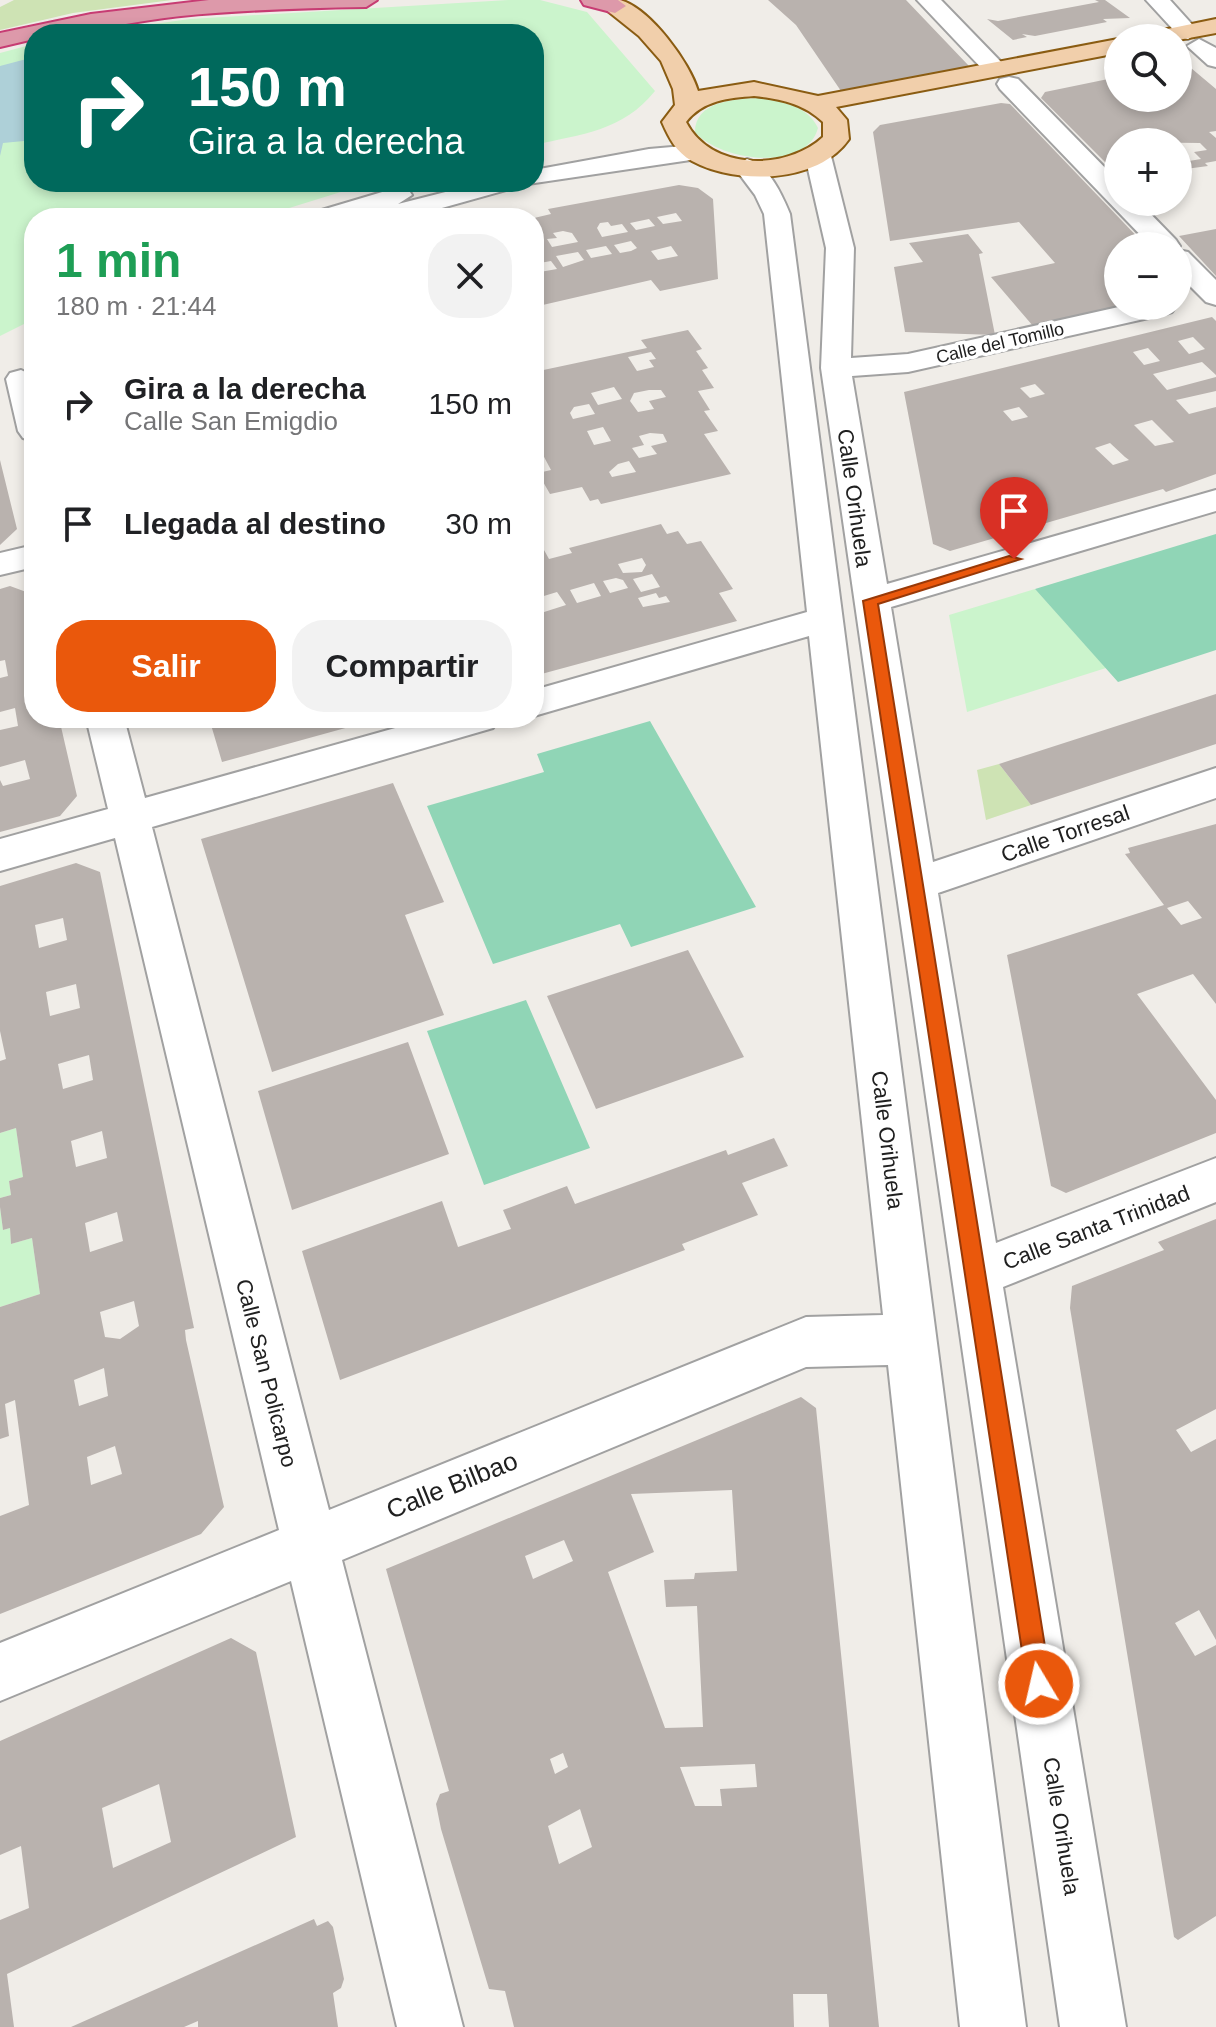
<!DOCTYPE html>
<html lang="es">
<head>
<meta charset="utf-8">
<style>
	:root { --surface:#fff; --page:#f2f2f2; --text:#202124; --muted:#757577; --accent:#ea580c }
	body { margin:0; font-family:Arial,sans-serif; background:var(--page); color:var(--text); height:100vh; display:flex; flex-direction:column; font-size:30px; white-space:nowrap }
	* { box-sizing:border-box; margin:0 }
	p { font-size:26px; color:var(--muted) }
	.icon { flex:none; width:44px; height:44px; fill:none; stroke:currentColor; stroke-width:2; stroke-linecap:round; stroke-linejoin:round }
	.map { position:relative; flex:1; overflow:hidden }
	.details { position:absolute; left:24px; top:208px; width:520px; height:520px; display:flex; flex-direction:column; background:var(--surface); border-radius:32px; box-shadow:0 4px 12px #0003 }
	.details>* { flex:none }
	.top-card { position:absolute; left:24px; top:24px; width:520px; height:168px; border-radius:32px; box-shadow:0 4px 12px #0003; background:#00695c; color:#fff; overflow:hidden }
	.buttons { position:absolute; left:1104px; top:24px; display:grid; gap:16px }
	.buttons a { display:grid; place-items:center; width:88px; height:88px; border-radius:50%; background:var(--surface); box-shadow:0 4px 12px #0003; font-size:40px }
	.pin { position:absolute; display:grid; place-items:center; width:68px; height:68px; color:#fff; margin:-82px -34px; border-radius:50% 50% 50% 0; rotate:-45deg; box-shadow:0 0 8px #0007 }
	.pin .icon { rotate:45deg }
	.me { position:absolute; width:88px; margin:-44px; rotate:351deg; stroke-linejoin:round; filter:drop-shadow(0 0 6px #0008) }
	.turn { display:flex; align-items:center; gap:28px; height:168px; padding:0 32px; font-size:36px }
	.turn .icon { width:104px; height:104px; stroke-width:2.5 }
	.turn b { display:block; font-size:56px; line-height:68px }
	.round { display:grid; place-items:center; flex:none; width:84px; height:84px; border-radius:32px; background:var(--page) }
	.head { display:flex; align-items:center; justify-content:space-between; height:136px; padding:0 32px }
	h1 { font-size:48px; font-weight:600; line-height:60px; color:#1e9e55 }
	.primary-button { display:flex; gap:16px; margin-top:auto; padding:16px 32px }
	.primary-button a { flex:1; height:92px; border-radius:32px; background:var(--accent); color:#fff; font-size:32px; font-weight:600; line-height:92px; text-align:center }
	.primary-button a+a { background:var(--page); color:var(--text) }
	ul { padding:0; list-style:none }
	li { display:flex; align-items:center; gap:24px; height:120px; padding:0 32px }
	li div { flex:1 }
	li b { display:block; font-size:30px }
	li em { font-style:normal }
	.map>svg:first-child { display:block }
	.grass { fill:#cee3b4 }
	.park { fill:#cbf4cc }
	.pitch { fill:#90d5b6 }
	.water { fill:#aed0d8 }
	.building { fill:#b9b2ae; fill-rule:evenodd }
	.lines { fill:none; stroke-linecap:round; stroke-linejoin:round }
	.minor-casing { stroke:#a1a1a1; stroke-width:4 }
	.major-casing { stroke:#8a5c12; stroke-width:4 }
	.highway-casing { stroke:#c73c73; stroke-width:4 }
	.minor { fill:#fff; fill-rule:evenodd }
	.major { fill:#f1cfab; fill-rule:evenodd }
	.highway { fill:#d9a; fill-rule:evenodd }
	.route { fill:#ea580c; stroke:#983908; stroke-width:2 }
	.labels { text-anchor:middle; stroke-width:7; stroke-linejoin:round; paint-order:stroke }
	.far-street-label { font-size:18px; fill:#202020; stroke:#fff }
	.street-label { font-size:22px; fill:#202020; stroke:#fff }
	.near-street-label { font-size:26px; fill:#202020; stroke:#fff }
</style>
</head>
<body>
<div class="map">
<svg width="1216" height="2027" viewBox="0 0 1216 2027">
	<rect width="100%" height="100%" fill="#f0ede8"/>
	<path class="grass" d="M14 0H172L73 13 0 30V7Z
		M999 764 1031 805 986 820 977 770Z"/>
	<path class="park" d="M508 0H540L587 12 655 91C623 131 582 134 534 145V34H81L190 19Z
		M34 44V182H373L257 218H34V319L0 336V53Z
		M759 98C783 102 807 105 818 128 806 173 720 161 695 132 695 101 735 99 759 98Z
		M1035 589 1106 668 967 712 949 615Z
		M16 1128 23 1177 9 1181 11 1195 0 1198V1133Z
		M0 1207 3 1230 10 1228 11 1244 32 1238 40 1294 0 1307Z"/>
	<path class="pitch" d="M1216 534V650L1118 682 1035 589Z
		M650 721 756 907 631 947 620 924 493 964 427 806 544 772 537 754Z
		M526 1000 590 1148 484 1185 427 1031Z"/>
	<path class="water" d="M34 57V126L26 128 34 130V140L3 143 0 156V66Z"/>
	<path class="building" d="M768 0H906L969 66 841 91 796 25Z
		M1095 0H1105L1130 18 1103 19 1107 22 1035 36 1022 34 1027 37 1013 40 987 19 998 21 1099 2Z
		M1178 66 1191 68 1216 89V131L1209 132 1216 138V161L1205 163 1208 166 1178 170V151L1189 161 1201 159 1194 152 1207 150 1200 143 1118 142V175L1041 98 1045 92 1118 77V98H1178Z
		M1001 103 1010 104 1146 246H1118V307L1033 326 991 277 1055 263 1019 222 890 241 873 132 880 125Z
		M679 185 698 188 713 199 718 279 660 291 651 280 534 307V273L557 269 551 261 534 264V250L543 249 538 241 534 242V218L551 214 548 209ZM676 213 682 221 663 224 657 217ZM649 219 655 226 636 230 630 223ZM608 222 611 226 622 224 628 232 602 237 597 228 600 223ZM563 231 572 233 578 242 552 247 547 239 557 238 553 233ZM631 241 637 248 631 251 620 253 614 245ZM606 246 612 254 591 258 586 250ZM671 246 678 256 658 260 651 251ZM578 252 584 260 563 267 556 256Z
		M1216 229V276L1179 236Z
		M968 234 983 253 979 254 995 335 905 332 894 267 923 262 909 243Z
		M1212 317 1216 321V375L1202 362 1153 374 1167 390 1216 377V391L1176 400 1189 414 1216 407V474L1166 492 1163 489 950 551 933 544 904 392ZM1193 337 1205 349 1189 354 1178 341ZM1148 348 1160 361 1144 365 1133 352ZM1035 384 1045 394 1030 398 1020 388ZM1019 407 1028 417 1012 421 1003 411ZM1152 420 1174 442 1155 446 1134 425ZM1110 443 1125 457 1129 460 1113 465 1095 448Z
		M688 330 702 349 696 351 708 368 702 370 714 388 698 391 710 410 704 411 718 431 704 434 731 474 601 504 598 499 590 501 582 487 550 494 538 473 551 470 534 438V372L647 348 641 340ZM651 352 656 359 649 360 654 367 637 371 628 357ZM614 387 622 399 598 405 591 393ZM649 390H661L666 397 649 401 654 409 638 412 630 401 634 393ZM589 404 595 414 573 419 570 413 574 407ZM603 427 611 441 594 445 587 431ZM650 433 663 434 667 442 651 446 657 454 639 458 632 448 644 445 639 436ZM629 461 636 472 612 477 609 472 618 464Z
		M0 460 17 529 0 545Z
		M661 524 667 534 678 531 687 544 701 541 733 589 719 593 737 621 534 676V600L541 613 566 605 557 592 534 599V532L549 559 572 553 569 548ZM642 558 646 565 642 572 623 573 618 564ZM652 574 660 587 641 592 633 579ZM616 578 623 580 628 588 610 593 603 581ZM594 583 601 596 577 603 570 590ZM656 593 659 598 666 596 670 602 643 607 638 598Z
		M10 586 29 593 34 614V718H59L77 796 60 816 0 832V780L3 786 30 779 25 760 0 767V730L18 726 15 708 0 712V678L8 676 5 660 0 661V589Z
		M1216 694V744L1031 805 999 764Z
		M209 718H378V719L222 762Z
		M393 783 444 902 405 915 444 1015 272 1072 201 839Z
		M1216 824V1004L1193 974 1137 994 1216 1100V1133L1066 1193 1051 1186 1007 955 1164 905 1125 854 1130 853 1128 848ZM1188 901 1202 918 1181 925 1167 908Z
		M76 863 100 872 194 1328 185 1330 186 1340 224 1507 201 1534 0 1614V1516L29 1505 15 1400 5 1404 9 1436 0 1439V1307L40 1294 32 1238 11 1244 10 1228 3 1230 0 1207V1198L11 1195 9 1181 23 1177 16 1128 0 1133V1061L6 1059 0 1031V886ZM63 918 67 940 39 948 35 925ZM76 984 80 1008 50 1016 46 992ZM89 1055 93 1080 63 1089 58 1064ZM102 1131 107 1158 76 1167 71 1141ZM117 1212 123 1241 90 1252 85 1223ZM134 1301 139 1326 120 1339 105 1337 100 1312ZM104 1368 108 1396 79 1406 74 1380ZM115 1446 122 1474 91 1485 87 1457Z
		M688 950 744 1057 596 1109 547 996Z
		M408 1042 449 1154 292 1210 258 1091Z
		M774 1138 788 1166 742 1183 758 1215 682 1244 685 1250 340 1380 302 1251 442 1201 458 1247 511 1229 503 1210 567 1186 575 1204 726 1150 728 1155Z
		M1216 1219V1409L1176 1430 1191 1452 1216 1439V1640L1199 1610 1175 1623 1195 1656 1216 1645V1916L1178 1940 1174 1937 1070 1308 1072 1286 1164 1250 1158 1242Z
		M801 1397 816 1408 879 2027H829L827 1994H793L794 2027H514L505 1991 489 1989 441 1829 436 1804 440 1794 449 1791 386 1569ZM732 1490 737 1571 695 1573 694 1579 664 1580 666 1607 697 1606 703 1727 665 1728 608 1572 654 1552 631 1494ZM564 1540 573 1561 533 1579 525 1556ZM563 1753 568 1767 555 1774 550 1759ZM755 1764 757 1787 720 1789 722 1806H695L680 1767ZM580 1809 592 1847 559 1864 548 1826Z
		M231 1638 256 1652 296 1837 7 1974 14 2027H0V1920L29 1908 21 1846 0 1855V1741ZM159 1784 171 1842 113 1868 102 1808Z
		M314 1919 317 1926 328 1921 333 1927 344 1979 341 1988 333 1993 338 2027H198V2021L184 2027H71Z"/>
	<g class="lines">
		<defs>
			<path id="minor" d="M917 0H941L1004 65 1008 70 1004 75H988Z
				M1146 0H1170L1199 32 1188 39 1180 37Z
				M1199 39 1216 48V67L1208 65 1187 46Z
				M1009 77 1018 79 1118 181V202H1139L1176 240 1180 246 1178 249 1151 246 1000 89 997 84 1000 79Z
				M695 145 704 148 708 153 704 158 528 184 406 218H361L363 215 312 218 315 212 399 187 408 189 412 195 398 204 485 182H534V170L649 149Z
				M818 148 831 156 854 248 851 358 908 354 1123 306H1176L1172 312 1162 315 908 372 852 376 887 584 1216 490V511L891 607 933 862 1216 768V798L938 893 996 1243 1216 1158V1202L1003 1287 1126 2027H1060L821 368 826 248 805 156Z
				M747 159C769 165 782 195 790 214L1026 2027H960L888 1365 806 1367 342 1560 463 2027H397L291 1581 0 1701V1643L279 1530 115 838 0 871V839L108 809 86 718H124L145 798 431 718H499L493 728 152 827 329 1510 806 1317 883 1315 809 636 534 716V690L807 612 764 214 755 195 734 167Z
				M1178 250 1188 252 1216 280V305L1206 302 1178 274Z
				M21 370 34 376V441L23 438 18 431 6 379 10 373Z
				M34 545V567L0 575V553Z"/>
			<path id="major" d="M594 0C602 0 612 0 620 0 650 8 690 63 698 91L754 82 818 96 1118 39V53L836 107 847 120 849 139C818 184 736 185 692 161 676 152 669 138 662 122L675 105 673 89 661 61 639 36ZM754 96C780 99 803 103 823 122V137C786 171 711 171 686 122 703 100 729 98 754 96Z
				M1216 19V33L1178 40 1144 38 1148 33Z"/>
			<path id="highway" d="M209 0H377L366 7C304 8 242 10 181 16 132 21 83 34 34 34V39L0 47V33L91 14Z
				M581 0H618L626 6 615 13 584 5Z"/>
		</defs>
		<use href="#minor" class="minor-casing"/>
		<use href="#major" class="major-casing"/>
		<use href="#highway" class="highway-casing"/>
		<use href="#minor" class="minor"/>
		<use href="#major" class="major"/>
		<use href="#highway" class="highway"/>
	</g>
	<path class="route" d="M1009 556 1021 559 878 604 1051 1684 1047 1693 1039 1696 1030 1693 1027 1684 863 601Z"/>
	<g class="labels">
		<g class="far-street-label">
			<text transform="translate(1000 343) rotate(-13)" y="6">Calle del Tomillo</text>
		</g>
		<g class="street-label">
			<text transform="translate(855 498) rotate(82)" y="8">Calle Orihuela</text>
			<text transform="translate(1065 833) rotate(-19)" y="8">Calle Torresal</text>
			<text transform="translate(888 1140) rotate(83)" y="8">Calle Orihuela</text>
			<text transform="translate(1096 1227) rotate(-21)" y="8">Calle Santa Trinidad</text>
			<text transform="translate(267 1373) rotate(76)" y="8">Calle San Policarpo</text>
			<text transform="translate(1062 1826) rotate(81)" y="8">Calle Orihuela</text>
		</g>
		<g class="near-street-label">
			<text transform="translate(452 1485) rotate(-22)" y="9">Calle Bilbao</text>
		</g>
	</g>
</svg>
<div class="buttons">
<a><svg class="icon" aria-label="search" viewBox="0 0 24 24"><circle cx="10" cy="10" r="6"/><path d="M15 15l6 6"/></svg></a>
<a>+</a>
<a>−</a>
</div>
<div class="pin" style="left:1014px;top:559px;background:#d93025"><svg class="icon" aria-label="arrive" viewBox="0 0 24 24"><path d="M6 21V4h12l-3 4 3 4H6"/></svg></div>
<svg class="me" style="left:1039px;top:1684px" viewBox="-20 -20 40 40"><circle r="17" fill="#ea580c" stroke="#fff" stroke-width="3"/><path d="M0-11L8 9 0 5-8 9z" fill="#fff"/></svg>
<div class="top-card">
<div class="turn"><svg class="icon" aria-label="right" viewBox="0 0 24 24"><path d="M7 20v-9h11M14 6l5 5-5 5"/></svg><div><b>150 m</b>Gira a la derecha</div></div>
</div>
<section class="details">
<div class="head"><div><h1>1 min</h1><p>180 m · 21:44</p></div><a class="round"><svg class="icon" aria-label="close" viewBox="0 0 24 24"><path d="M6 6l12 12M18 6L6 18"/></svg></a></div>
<ul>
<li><svg class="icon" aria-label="right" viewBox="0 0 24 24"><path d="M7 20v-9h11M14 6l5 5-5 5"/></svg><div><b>Gira a la derecha</b><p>Calle San Emigdio</p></div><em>150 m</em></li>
<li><svg class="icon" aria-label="arrive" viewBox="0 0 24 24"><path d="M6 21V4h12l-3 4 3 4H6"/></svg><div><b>Llegada al destino</b></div><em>30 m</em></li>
</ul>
<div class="primary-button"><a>Salir</a><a>Compartir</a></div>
</section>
</div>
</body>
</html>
